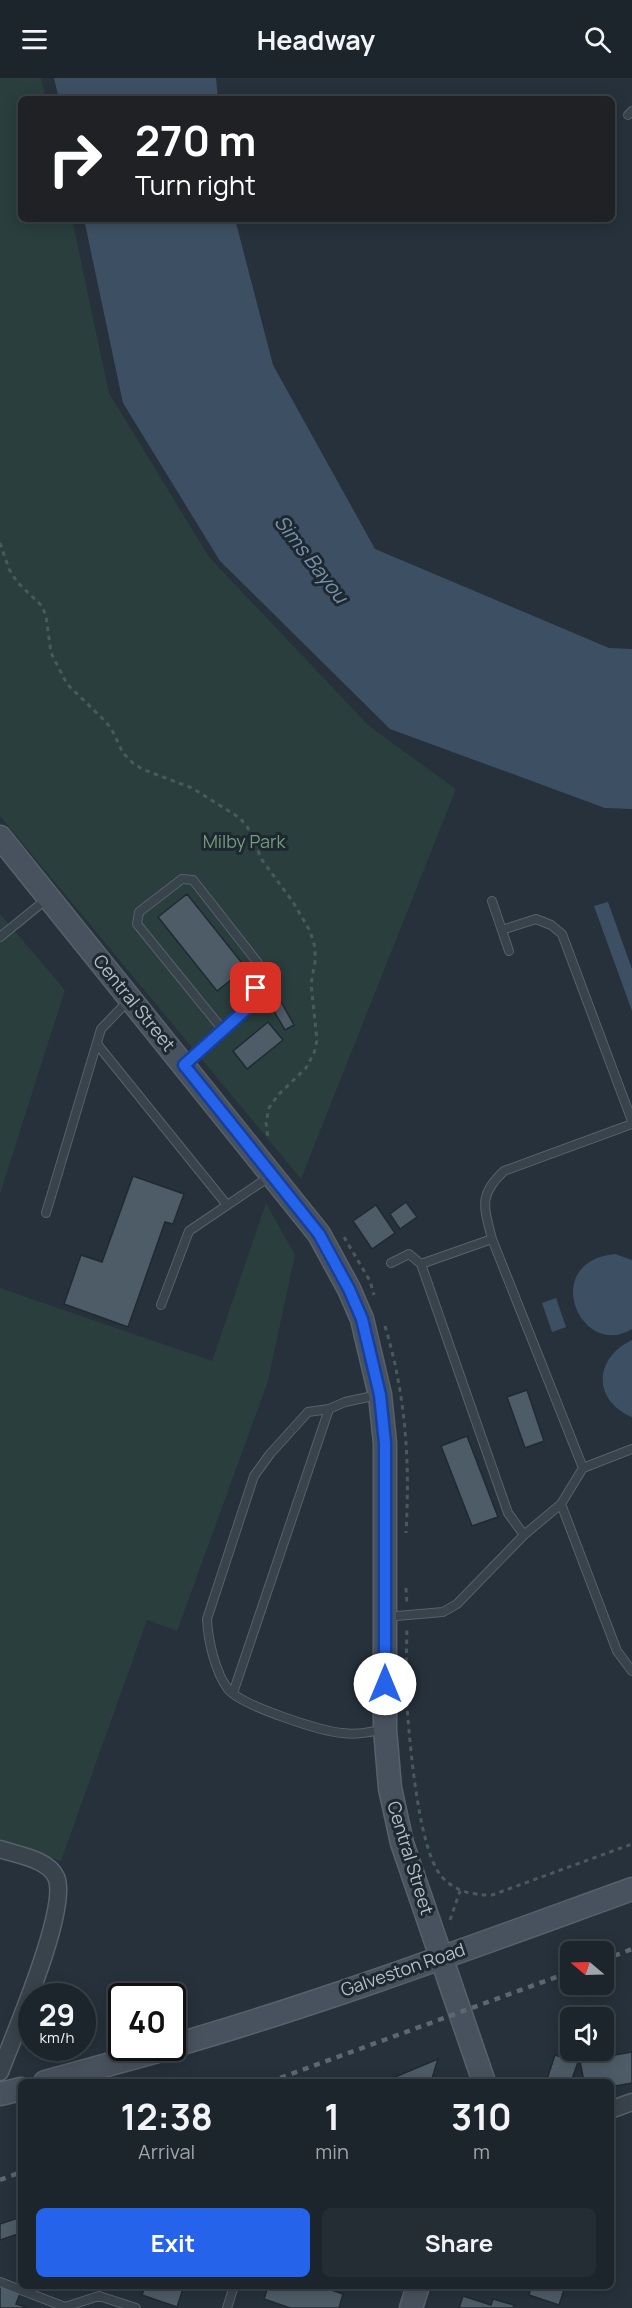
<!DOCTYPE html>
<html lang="en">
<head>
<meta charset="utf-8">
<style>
	:root { --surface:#1c252c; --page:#252d34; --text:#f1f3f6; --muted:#a0a5a9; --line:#3a4248; --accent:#2563eb }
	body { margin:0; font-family:Manrope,sans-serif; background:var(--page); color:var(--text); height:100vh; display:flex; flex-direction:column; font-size:22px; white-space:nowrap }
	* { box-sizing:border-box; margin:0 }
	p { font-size:20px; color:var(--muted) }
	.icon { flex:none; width:33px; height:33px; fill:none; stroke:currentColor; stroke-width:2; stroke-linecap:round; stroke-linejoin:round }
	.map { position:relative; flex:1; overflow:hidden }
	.panel { position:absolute; left:18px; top:2001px; width:596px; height:210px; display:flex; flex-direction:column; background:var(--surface); border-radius:9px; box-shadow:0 3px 15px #0003,0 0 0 2px var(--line) }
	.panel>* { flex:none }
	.top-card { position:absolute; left:18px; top:18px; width:597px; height:126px; border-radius:9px; box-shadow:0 3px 15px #0003,0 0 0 2px var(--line); background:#202124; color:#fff; overflow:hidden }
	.needle { width:39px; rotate:289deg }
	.fabs { position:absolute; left:560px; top:1863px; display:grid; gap:12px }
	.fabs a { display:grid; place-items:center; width:54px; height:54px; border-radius:9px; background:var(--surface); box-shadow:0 3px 15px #0003,0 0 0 2px var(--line); font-size:30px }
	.speed { position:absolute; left:18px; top:1905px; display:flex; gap:12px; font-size:30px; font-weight:700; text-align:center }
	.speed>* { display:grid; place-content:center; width:78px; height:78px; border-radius:50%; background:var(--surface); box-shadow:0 3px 15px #0003,0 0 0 2px var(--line); line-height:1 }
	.speed small { font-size:15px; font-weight:400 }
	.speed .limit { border:3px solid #111; border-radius:9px; background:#fff; color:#111 }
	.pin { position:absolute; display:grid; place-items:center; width:51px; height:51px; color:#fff; margin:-26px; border-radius:12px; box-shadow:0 3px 9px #0006 }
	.me { position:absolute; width:66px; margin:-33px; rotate:0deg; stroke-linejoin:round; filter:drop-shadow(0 0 4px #0008) }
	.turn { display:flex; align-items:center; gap:21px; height:126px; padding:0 18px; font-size:27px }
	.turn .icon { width:78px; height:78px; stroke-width:2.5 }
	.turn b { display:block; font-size:42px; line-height:51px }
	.eta { display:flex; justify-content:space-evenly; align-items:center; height:102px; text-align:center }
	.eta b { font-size:36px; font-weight:700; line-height:42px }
	.primary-button { display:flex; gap:12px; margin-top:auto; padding:12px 18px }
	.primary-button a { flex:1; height:69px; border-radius:9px; background:var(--accent); color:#fff; font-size:24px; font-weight:700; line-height:69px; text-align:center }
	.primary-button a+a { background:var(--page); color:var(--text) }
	header { display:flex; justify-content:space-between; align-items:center; height:78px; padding:0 18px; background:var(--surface); font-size:27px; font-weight:700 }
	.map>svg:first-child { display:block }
	.green { fill:#293e3d }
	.water { fill:#3d5063 }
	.building { fill:#4e5c67; stroke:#202a33; stroke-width:1.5 }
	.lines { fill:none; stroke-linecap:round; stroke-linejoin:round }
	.lane-casing { stroke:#57616a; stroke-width:10 }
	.street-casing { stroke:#57616a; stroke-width:19 }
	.secondary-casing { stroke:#57616a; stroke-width:25 }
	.path { stroke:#485b5b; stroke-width:3; stroke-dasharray:4.5 4.5; stroke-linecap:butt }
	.lane { stroke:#39434c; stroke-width:8 }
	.street { stroke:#39434c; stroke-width:16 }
	.secondary { stroke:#48525e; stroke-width:22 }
	.rail { stroke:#5c6772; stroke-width:4.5; stroke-dasharray:6 6; stroke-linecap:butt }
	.route-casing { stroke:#184099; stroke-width:15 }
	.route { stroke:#2563eb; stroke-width:10 }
	.labels { text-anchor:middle; stroke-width:6; stroke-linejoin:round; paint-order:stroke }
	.park-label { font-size:18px; fill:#759b7b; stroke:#1e2831 }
	.street-label { font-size:18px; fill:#b5bec7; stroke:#1e2831 }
	.water-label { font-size:20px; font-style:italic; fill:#7891a8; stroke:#1e2831 }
</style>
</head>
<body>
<header><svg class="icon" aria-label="menu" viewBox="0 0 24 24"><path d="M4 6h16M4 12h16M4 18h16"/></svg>Headway<svg class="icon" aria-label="search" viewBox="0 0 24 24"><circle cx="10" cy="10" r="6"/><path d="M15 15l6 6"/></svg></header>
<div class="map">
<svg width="632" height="2230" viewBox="0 0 632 2230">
	<rect width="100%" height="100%" fill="#26313b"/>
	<path class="green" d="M0 0H41L46 21H21V141H72L109 315 209 479 369 648 456 711 301 1101 0 738Z
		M0 836 65 912 0 1116Z
		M266 1125 295 1177 268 1303 177 1553 147 1542 61 1783 0 1763V1210L212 1283Z"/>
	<path class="water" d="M54 0H216L218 21H59Z
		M84 141H235L273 287 375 471 609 570 632 571V731L605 730 390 651 220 483 123 325Z
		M608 824 632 891V933L594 828Z
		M615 1176 632 1182V1251C581 1283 538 1184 615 1176Z
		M556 1220 566 1249 552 1254 542 1225Z
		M632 1262V1339C592 1322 594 1280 632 1262Z"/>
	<path class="building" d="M187 816 246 890 217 913 158 839Z
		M280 922 294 947 285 952 271 928Z
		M268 944 283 962 247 991 233 973Z
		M133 1098 184 1116 173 1146 165 1144 128 1249 64 1226 81 1177 102 1184Z
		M406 1124 417 1139 400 1151 390 1136Z
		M376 1127 395 1155 372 1171 353 1143Z
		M527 1312 544 1363 525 1370 507 1319Z
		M467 1358 498 1439 472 1448 441 1368Z
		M632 1974V2005L610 2009V2004H584L580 1983Z
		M555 1977 578 1984 571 2004H546Z
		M438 1981 431 2004H383Z
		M21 2139V2155L0 2162V2146Z
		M0 2206 21 2213 16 2226 29 2230H0Z
		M145 2208H184L177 2229 142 2217Z
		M268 2208H320L343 2216 339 2230H290L264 2221Z
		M531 2208H562L565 2209 559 2227 529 2217Z
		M463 2218 491 2227 493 2221 514 2227 513 2230H459Z"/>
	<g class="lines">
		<defs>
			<path id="lane" d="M628 37 632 33
				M492 823 509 873
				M502 852 536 841 551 847 562 856 632 1043
				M0 859 48 820
				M97 966 227 1127
				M185 987 252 926 261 894 258 885 193 802 182 801 139 834 137 846 223 952
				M46 1135 101 951 130 921
				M421 1186 492 1161
				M161 1227 189 1153 272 1097
				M378 1317 345 1324 329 1331 308 1334 270 1376 254 1398 207 1541C208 1562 215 1594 228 1611 240 1627 322 1654 343 1655 358 1657 370 1654 385 1651
				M583 1390 632 1371
				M561 1426 617 1573 632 1593
				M524 1457 561 1426 583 1390 492 1161C484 1129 478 1117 504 1093L632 1046
				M385 1539 443 1534 457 1526 524 1457 508 1435 421 1186 409 1176 391 1185
				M233 1615 329 1331
				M0 2204 65 2229 99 2218 136 2230
				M227 2230 234 2208"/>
			<path id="street" d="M0 1771C17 1777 48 1781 56 1799 70 1829 13 1959 0 1994
				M610 2032 632 2024"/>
			<path id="secondary" d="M0 759 319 1156 349 1211 362 1241 380 1317 385 1365V1651L390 1710 402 1765 484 2004
				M172 1968C328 1923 480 1866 632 1811
				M45 2004 169 1970
				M0 2016 21 2011
				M411 2230 418 2208"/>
		</defs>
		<use href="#lane" class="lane-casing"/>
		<use href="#street" class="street-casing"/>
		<use href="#secondary" class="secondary-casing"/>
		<path class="path" d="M0 465 9 491 17 504 42 528 46 538 51 575 67 606 103 641 111 650 123 675 133 685 142 691 192 710 240 740 248 750 262 782 293 824 310 853 315 869V884L311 906 317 962 314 975 306 990 278 1017 269 1030 266 1045 268 1060
			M344 1159 370 1203 374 1217
			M385 1248C406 1318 410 1383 406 1455
			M406 1510 407 1527
			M406 1593 407 1549
			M406 1615C409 1655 417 1771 442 1799 456 1814 472 1817 492 1817L632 1766
			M450 1842 460 1813"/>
		<use href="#lane" class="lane"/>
		<use href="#street" class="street"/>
		<use href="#secondary" class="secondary"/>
		<path class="rail" d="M603 1882 632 1871
			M269 2004 570 1894
			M0 2102 21 2094"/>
	</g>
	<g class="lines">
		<defs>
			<path id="route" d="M256 910 252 926 184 987 319 1156 349 1211 362 1241 380 1317 385 1365V1606"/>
		</defs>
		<use href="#route" class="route-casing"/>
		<use href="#route" class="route"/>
	</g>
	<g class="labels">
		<g class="park-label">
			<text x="244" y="770">Milby Park</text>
		</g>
		<g class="street-label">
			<text transform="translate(134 925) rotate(51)" y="6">Central Street</text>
			<text transform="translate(410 1780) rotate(73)" y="6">Central Street</text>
			<text transform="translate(403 1892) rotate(-19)" y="6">Galveston Road</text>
		</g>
		<g class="water-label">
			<text transform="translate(311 481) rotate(52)" y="7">Sims Bayou</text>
		</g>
	</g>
</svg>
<div class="fabs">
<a><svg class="needle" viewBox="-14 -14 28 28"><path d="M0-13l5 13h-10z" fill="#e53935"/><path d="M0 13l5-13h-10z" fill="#a0a5a9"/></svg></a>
<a><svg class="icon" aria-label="sound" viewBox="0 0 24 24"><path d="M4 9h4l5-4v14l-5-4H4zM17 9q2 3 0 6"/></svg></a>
</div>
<div class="speed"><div>29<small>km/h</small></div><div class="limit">40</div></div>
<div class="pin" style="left:256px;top:910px;background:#d93025"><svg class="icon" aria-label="arrive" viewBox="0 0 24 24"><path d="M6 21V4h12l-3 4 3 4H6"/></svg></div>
<svg class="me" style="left:385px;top:1606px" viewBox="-20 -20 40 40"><circle r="19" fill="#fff"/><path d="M0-13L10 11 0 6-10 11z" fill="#2563eb"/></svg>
<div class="top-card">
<div class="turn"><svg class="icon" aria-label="right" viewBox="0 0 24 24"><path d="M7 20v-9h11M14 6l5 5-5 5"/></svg><div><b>270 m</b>Turn right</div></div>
</div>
<section class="panel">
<div class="eta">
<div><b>12:38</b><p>Arrival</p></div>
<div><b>1</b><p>min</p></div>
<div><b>310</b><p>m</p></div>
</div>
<div class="primary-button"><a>Exit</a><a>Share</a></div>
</section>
</div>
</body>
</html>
